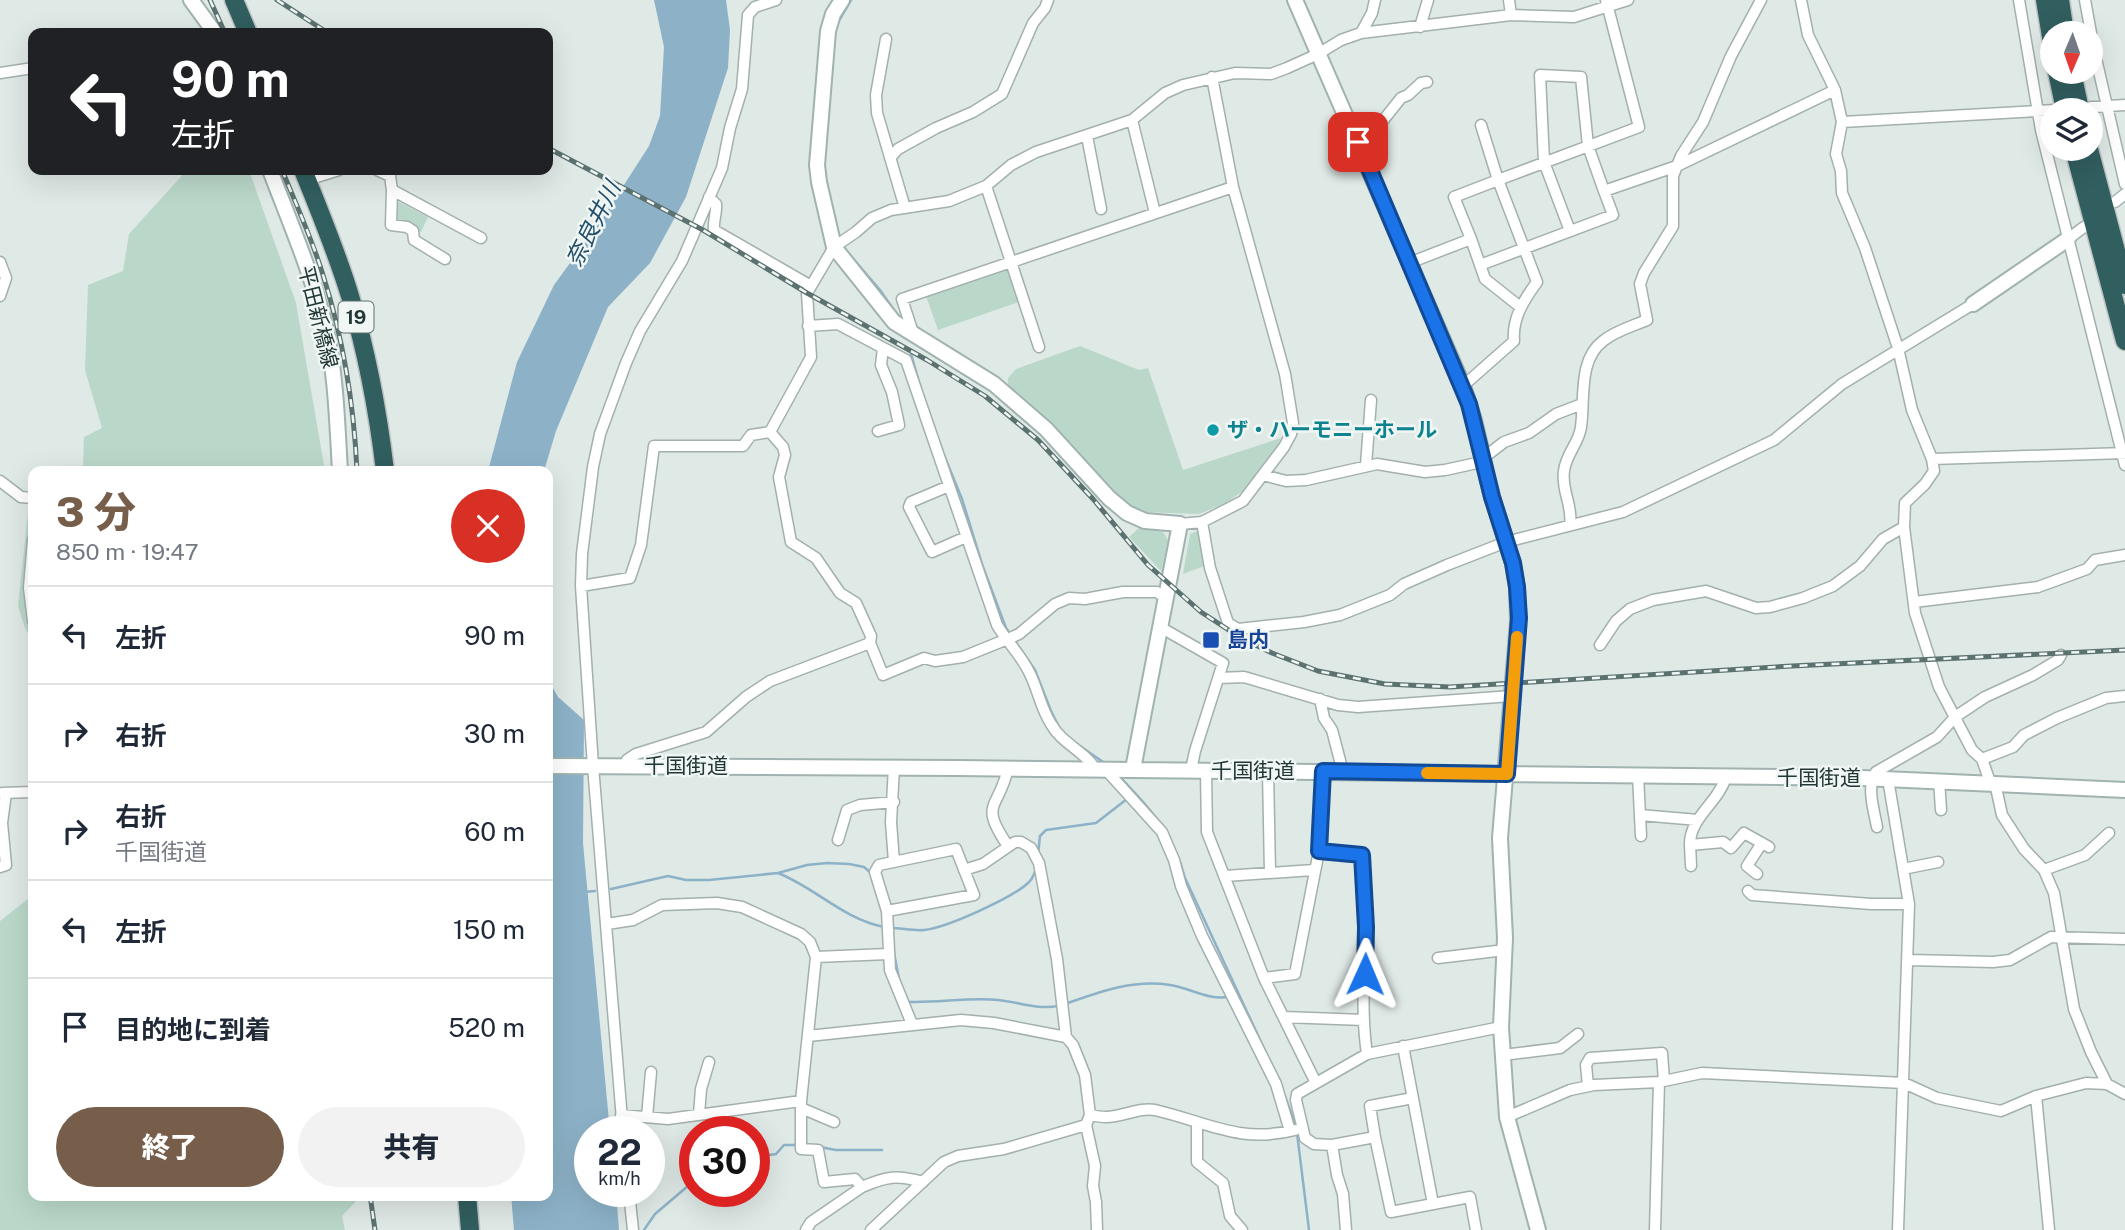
<!DOCTYPE html>
<html lang="ja">
<head>
<meta charset="utf-8">
<style>
	:root { --surface:#fff; --page:#f2f2f3; --text:#1f2937; --muted:#747a83; --line:#e0e1e3; --accent:#775e4b }
	body { margin:0; font-family:"Public Sans","Noto Sans JP",sans-serif; background:var(--page); color:var(--text); height:100vh; display:flex; flex-direction:column; font-size:26px; white-space:nowrap }
	* { box-sizing:border-box; margin:0 }
	p { font-size:23px; color:var(--muted) }
	.icon { flex:none; width:38px; height:38px; fill:none; stroke:currentColor; stroke-width:2; stroke-linecap:round; stroke-linejoin:round }
	.map { position:relative; flex:1; overflow:hidden }
	.details { position:absolute; left:28px; top:466px; width:525px; height:735px; display:flex; flex-direction:column; background:var(--surface); border-radius:14px; box-shadow:0 7px 28px #0002 }
	.details>* { flex:none }
	.top-card { position:absolute; left:28px; top:28px; width:525px; height:147px; border-radius:14px; box-shadow:0 7px 28px #0002; background:#202124; color:#fff; overflow:hidden }
	.needle { width:46px; rotate:182deg }
	.buttons { position:absolute; left:2040px; top:21px; display:grid; gap:14px }
	.buttons a { display:grid; place-items:center; width:63px; height:63px; border-radius:50%; background:var(--surface); box-shadow:0 7px 28px #0002; font-size:35px }
	.speed { position:absolute; left:574px; top:1116px; display:flex; gap:14px; font-size:35px; font-weight:700; text-align:center }
	.speed>* { display:grid; place-content:center; width:91px; height:91px; border-radius:50%; background:var(--surface); box-shadow:0 7px 28px #0002; line-height:1 }
	.speed small { font-size:18px; font-weight:400 }
	.speed .limit { border:10px solid #d22; background:#fff; color:#111 }
	.pin { position:absolute; display:grid; place-items:center; width:60px; height:60px; color:#fff; margin:-30px; border-radius:14px; box-shadow:0 4px 10px #0006 }
	.me { position:absolute; width:77px; margin:-38px; rotate:1deg; stroke-linejoin:round; filter:drop-shadow(0 0 5px #0008) }
	.turn { display:flex; align-items:center; gap:24px; height:147px; padding:0 28px; font-size:32px }
	.turn .icon { width:91px; height:91px; stroke-width:2.5 }
	.turn b { display:block; font-size:49px; line-height:60px }
	.round { display:grid; place-items:center; flex:none; width:74px; height:74px; border-radius:37px; background:var(--page) }
	.summary { display:flex; align-items:center; justify-content:space-between; height:119px; padding:0 28px }
	h1 { font-size:42px; font-weight:800; line-height:52px; color:var(--accent) }
	.action { display:flex; gap:14px; margin-top:auto; padding:14px 28px }
	.action a { flex:1; height:80px; border-radius:42px; background:var(--accent); color:#fff; font-size:28px; font-weight:800; line-height:80px; text-align:center }
	.action a+a { background:var(--page); color:var(--text) }
	ul { padding:0; list-style:none }
	li { display:flex; align-items:center; gap:21px; height:98px; padding:0 28px; border-top:2px solid var(--line) }
	li div { flex:1 }
	li b { display:block; font-size:26px }
	li em { font-style:normal }
	.map>svg:first-child { display:block }
	.green { fill:#bad8c9 }
	.water { fill:#8db2c8 }
	.lines { fill:none; stroke-linecap:round; stroke-linejoin:round }
	.stream { stroke:#8db2c8; stroke-width:2.5 }
	.street-casing { stroke:#a3b0ae; stroke-width:13 }
	.secondary-casing { stroke:#a0b3b0; stroke-width:18 }
	.highway-casing { stroke:#bdc3c3; stroke-width:21 }
	.street { stroke:#fff; stroke-width:10 }
	.secondary { stroke:#fff; stroke-width:14 }
	.highway { stroke:#315e5f; stroke-width:18 }
	.rail-casing { stroke:#5c7271; stroke-width:5 }
	.rail { stroke:#eff6f4; stroke-width:2.5; stroke-dasharray:8; stroke-linecap:butt }
	.route-casing { stroke:#114b97; stroke-width:18 }
	.route { stroke:#1a73e8; stroke-width:12 }
	.slow { stroke:#f59e0b; stroke-width:12 }
	.culture-dot { fill:#0f9aa8; stroke:#eff6f4; stroke-width:2.5 }
	.transit-dot { fill:#1a4fb4; stroke:#eff6f4; stroke-width:2.5 }
	.labels { text-anchor:middle; stroke-width:5; stroke-linejoin:round; paint-order:stroke }
	.shield { fill:#eff6f4; stroke:#60706f; stroke-width:2 }
	.shield-label { font-size:19px; font-weight:bold; fill:#223736 }
	.street-label { font-size:21px; fill:#223736; stroke:#eff6f4 }
	.culture-label { font-size:21px; font-weight:bold; fill:#0d838f; stroke:#eff6f4; text-anchor:start }
	.transit-label { font-size:21px; font-weight:bold; fill:#164399; stroke:#eff6f4; text-anchor:start }
	.water-label { font-size:23px; font-style:italic; fill:#244f6b; stroke:#eff6f4 }
</style>
</head>
<body>
<div class="map">
<svg width="2125" height="1230" viewBox="0 0 2125 1230">
	<rect width="100%" height="100%" fill="#dfe9e6"/>
	<path class="green" d="M187 170H249L296 303 325 471H80L83 467 84 437 102 428 85 370 88 285 123 271 129 234Z
		M395 200 428 217 421 232 395 220Z
		M1001 269 1008 271 1019 302 938 330 926 296Z
		M1080 346 1139 370 1148 368 1183 470 1281 438 1277 446 1243 491 1226 503 1199 514 1143 512 1130 506 1116 494 1050 423 1008 384V378L1016 369Z
		M33 501V643L25 628 18 606 28 512Z
		M1139 528 1163 532 1168 540 1162 572 1129 537Z
		M1200 530 1207 565 1183 574 1190 534Z
		M33 895V1195H362L342 1216 345 1230H0V921Z"/>
	<path class="water" d="M654 0H726L730 30 728 68 686 197 650 263 608 307 556 431 544 471H488L517 362 554 285 602 219 649 146 660 116 664 47Z
		M548 679 558 697 584 720 583 843 610 1132H590V1192H616L619 1230H514L511 1195H548Z"/>
	<g class="lines">
		<path class="stream" d="M837 24 851 0
			M826 135 835 30
			M837 228 839 235
			M844 248 880 290 900 319
			M911 354 923 396
			M944 455 962 499 983 567 1006 628 1035 670 1051 711 1060 729 1069 738
			M1080 746 1106 764
			M1119 776C1151 809 1173 833 1185 878L1267 1055
			M1038 855 1040 836 1046 830 1096 823 1127 799
			M778 873C816 888 843 919 884 927
			M611 889 668 876 686 880H709L778 873 807 865 827 863 849 864 864 867 871 873
			M584 892 595 891
			M891 928C901 928 913 931 924 930 946 928 1012 898 1028 883 1033 879 1034 874 1036 869
			M894 953 900 984
			M907 999 909 1002C939 1003 969 997 998 1000 1019 1002 1037 1010 1058 1006
			M1065 1004C1099 992 1133 979 1170 985 1190 988 1207 1000 1228 997
			M1280 1083 1296 1126
			M1297 1133 1309 1230
			M820 1147 836 1150H882
			M754 1157 776 1154 784 1145H799
			M644 1230 655 1214 695 1180"/>
		<defs>
			<path id="street" d="M1509 0 1511 15
				M1801 0 1808 35 1835 90 1842 122 1836 154 1841 171 1842 193 1865 248 1898 348 1912 410 1932 459 1934 471 1925 484 1905 503 1904 527 1915 613 1939 687 1972 750 1982 759 1990 782
				M2019 0 2041 130 2125 465
				M2085 0 2091 33
				M1420 27 1428 0
				M1361 33 1511 15 1574 17 1628 0
				M2091 37 2125 184
				M886 39 876 95 877 113 905 208
				M0 73 33 68
				M2091 107 2125 105
				M1132 120 1155 213
				M1842 122 2055 110
				M1481 125 1498 180 1639 127 1606 0
				M1087 136 1101 209
				M1358 142 1373 133 1401 98 1408 95 1421 83 1427 82
				M890 158 898 149 936 128 973 112 1002 94 1033 23 1045 8 1048 0
				M377 170 390 176 392 190 481 238
				M307 180 339 170
				M986 186 1039 347
				M392 190 391 225 407 227 413 231 414 240 445 259
				M709 197 716 204C717 213 713 220 714 230L811 286
				M2115 202 2125 194
				M1570 231 1544 162 1540 75 1581 77 1588 146 1604 191
				M1471 239 1485 279 1519 306
				M2068 239 2084 227
				M0 262 6 278 0 296
				M1409 263 1471 239 1454 197 1498 180 1537 282C1524 300 1512 318 1514 341L1463 386
				M1480 265 1613 215 1604 191 1677 166 1835 90
				M808 326 838 324 906 360 997 625C1007 642 1022 656 1030 674 1038 690 1041 709 1051 724 1062 744 1085 751 1096 770
				M914 336 902 299 1233 187
				M878 431 899 425 892 392 881 365 883 348
				M770 432 783 447 785 455 779 477 791 542 816 558 840 593 856 603 871 636 870 643 883 675 924 658 935 661 963 657 1010 638 1019 634 1055 604 1069 598 1085 599 1123 592H1157L1166 598
				M1932 459 2125 453
				M1366 465 1371 400
				M1263 475 1286 481 1306 480 1377 464 1425 472 1445 470 1477 463 1504 442 1529 433 1556 414 1582 404
				M0 481 21 497 33 498
				M949 486 911 502 909 507 932 552 966 537
				M1202 522 1210 568 1228 623 1238 629 1304 622 1340 615 1390 595 1404 584 1447 565 1506 542 1623 512 1774 440 1842 384 1973 304
				M1180 524 1202 522 1243 501 1284 447 1291 434 1293 423 1285 374 1233 187 1212 77
				M1570 524C1573 506 1561 490 1564 471 1566 454 1579 443 1581 427 1585 398 1578 360 1603 341 1615 331 1633 326 1647 320L1640 284 1644 273 1673 226V176L1681 156 1703 122 1731 56 1761 0
				M33 540 29 588 33 621
				M581 586 630 578 641 545 654 446H743L751 435 770 432 811 357 807 293 834 247 856 232 872 218 891 210 949 201 986 186 1011 165 1036 152 1132 120 1165 93 1183 85 1235 73 1271 74 1287 68 1318 54 1341 40 1361 33 1372 13 1375 0
				M1914 602 2038 587 2087 569 2095 560 2125 555
				M1160 627 1223 663 1195 751 1191 770
				M1600 645 1616 621 1630 609 1653 600 1706 591 1756 608 1770 607 1803 598 1833 586 1860 566 1883 539 1904 527
				M1219 678 1244 677 1338 705 1358 707 1512 696
				M1320 699 1324 718 1332 730 1343 772
				M1982 759 2013 747 2024 735 2057 718 2106 698 2125 696
				M625 766 627 760 636 754 706 732 746 697 770 681 870 643
				M894 767 891 822 894 862
				M1008 768C999 810 978 802 1008 846
				M1106 770 1162 832 1174 860 1181 886 1202 936 1276 1084 1290 1131
				M1206 771 1207 832 1264 978 1316 1083
				M1268 771 1270 873
				M1638 775 1641 836
				M1726 777C1719 802 1689 818 1690 845L1723 842 1731 848 1744 833 1769 847
				M1888 779 1909 904 1898 1230
				M1939 780 1941 810
				M1995 783 2002 815 2024 849 2044 870 2054 893 2074 1009 2091 1052 2107 1084
				M2 793 33 792
				M1640 815 1698 820
				M1877 827C1874 810 1866 787 1876 772L1937 737 1955 717 1985 697 2033 675 2058 660 2061 655
				M838 840 847 810 860 805 894 802
				M1690 845 1691 866
				M1319 851 1362 855C1373 921 1357 988 1367 1054
				M0 867 6 865 2 823 6 793
				M1903 869 1938 862
				M964 870 983 864 1015 842H1021L1031 848 1039 863 1057 959 1066 1037
				M2044 870 2085 855 2109 833
				M1757 874 1747 866 1762 843
				M1225 876 1314 870
				M1748 891 1752 895 1871 904H1909
				M887 911 974 895 956 849 879 865 875 872 887 911 890 970 912 1024
				M607 924 633 920 662 905 717 903 742 907 801 934 810 942 816 957 801 1101V1149L818 1150 824 1182 855 1179 862 1187C887 1176 897 1175 923 1182
				M816 957 888 954
				M1438 958 1505 950
				M1909 960 1993 962 2010 960 2051 937 2125 939
				M1264 978 1295 974 1319 851 1323 771
				M1284 1017 1364 1020
				M808 1036 961 1020 994 1023 1066 1037 1073 1045 1085 1075 1090 1115 1086 1125 1095 1166 1093 1186 1096 1202 1097 1230
				M1403 1046 1433 1204
				M1503 1055 1560 1048 1578 1034
				M1588 1086 1586 1065 1590 1058 1662 1053 1664 1081
				M2036 1096 2049 1230
				M801 1108 834 1122
				M699 1114 701 1089 709 1062
				M621 1115 668 1119 801 1101
				M1090 1115C1095 1116 1101 1117 1106 1117 1123 1117 1139 1107 1155 1110 1207 1122 1239 1144 1295 1130
				M647 1117 651 1072
				M1507 1117 1570 1090 1594 1085 1659 1082 1702 1073 1904 1083 1937 1098 2001 1111 2036 1096 2086 1083 2107 1084 2125 1094
				M1197 1124V1162L1223 1183 1230 1216 1242 1230
				M623 1132 593 766 581 586 582 554 593 467 600 434 626 363 640 331 682 261 722 168 730 128 742 89 748 15 755 7 776 0
				M1375 1137 1370 1106 1413 1098
				M1332 1145 1375 1137 1391 1212 1470 1197 1476 1230
				M629 1192 633 1230
				M806 1230 811 1222 862 1187
				M871 1230 944 1162 958 1156 1004 1149 1086 1125
				M1346 1230 1343 1194 1337 1175 1332 1145 1314 1144 1305 1138 1296 1100 1297 1094 1367 1054 1501 1027
				M1655 1230 1659 1082"/>
			<path id="secondary" d="M191 0 215 33
				M842 0 833 14 828 31 817 165 819 182 834 247 894 322 994 384 1046 429 1109 498 1127 513 1145 521 1180 524 1133 769
				M1295 0 1463 386 1474 420 1492 497 1513 563 1517 587 1518 621 1500 838 1505 938 1501 1027 1507 1117 1538 1230
				M270 170C289 220 310 269 324 322 336 370 337 421 340 471
				M1973 304 2068 239
				M548 766 958 768 1862 778 2125 790"/>
			<path id="highway" d="M234 0 248 33
				M2045 0 2053 49
				M2060 0 2065 33
				M2057 72 2065 110
				M2072 72 2080 110
				M2074 149 2125 341
				M2089 149 2125 285
				M303 170C320 212 337 253 350 296 367 353 378 412 385 471
				M467 1195 470 1230"/>
		</defs>
		<use href="#street" class="street-casing"/>
		<use href="#secondary" class="secondary-casing"/>
		<use href="#highway" class="highway-casing"/>
		<use href="#street" class="street"/>
		<use href="#secondary" class="secondary"/>
		<use href="#highway" class="highway"/>
		<defs>
			<path id="rail" d="M210 0 225 33
				M277 0 328 33
				M548 148 703 230 807 293 927 360 985 396 1038 440 1093 499 1148 565 1201 612 1241 638 1272 653 1318 671 1385 684 1450 687 1792 666 2125 650
				M282 170C296 204 312 239 323 275 343 338 354 405 357 471
				M370 1195 375 1230"/>
		</defs>
		<use href="#rail" class="rail-casing"/>
		<use href="#rail" class="rail"/>
	</g>
	<g class="lines">
		<defs>
			<path id="route" d="M1358 142 1469 404 1492 497 1513 563 1517 587 1519 618 1507 774 1323 771 1319 851 1362 855 1366 927 1365 974"/>
		</defs>
		<use href="#route" class="route-casing"/>
		<use href="#route" class="route"/>
		<path class="slow" d="M1427 773 1507 774 1517 637"/>
	</g>
	<circle class="culture-dot" cx="1213" cy="430" r="7"/>
	<rect class="transit-dot" x="1202" y="631" width="18" height="18" rx="3.5"/>
	<g class="labels">
		<rect class="shield" x="338.5" y="301.5" width="35" height="31" rx="5"/>
		<g class="shield-label">
			<text x="356" y="324">19</text>
		</g>
		<g class="street-label">
			<text transform="translate(318 317) rotate(76)" y="7">平田新橋線</text>
			<text x="686" y="773">千国街道</text>
			<text x="1253" y="778">千国街道</text>
			<text x="1819" y="785">千国街道</text>
		</g>
		<g class="culture-label">
			<text x="1227" y="437">ザ・ハーモニーホール</text>
		</g>
		<g class="transit-label">
			<text x="1227" y="647">島内</text>
		</g>
		<g class="water-label">
			<text transform="translate(593 224) rotate(-63)" y="8">奈良井川</text>
		</g>
	</g>
</svg>
<div class="buttons">
<a><svg class="needle" viewBox="-14 -14 28 28"><path d="M0-13l5 13h-10z" fill="#e53935"/><path d="M0 13l5-13h-10z" fill="#747a83"/></svg></a>
<a><svg class="icon" aria-label="layers" viewBox="0 0 24 24"><path d="M12 4l9 5-9 5-9-5zM3 14l9 5 9-5"/></svg></a>
</div>
<div class="speed"><div>22<small>km/h</small></div><div class="limit">30</div></div>
<div class="pin" style="left:1358px;top:142px;background:#d93025"><svg class="icon" aria-label="arrive" viewBox="0 0 24 24"><path d="M6 21V4h12l-3 4 3 4H6"/></svg></div>
<svg class="me" style="left:1365px;top:974px" viewBox="-20 -20 40 40"><path d="M0-17L14 15 0 8-14 15z" fill="#1a73e8" stroke="#fff" stroke-width="4"/></svg>
<div class="top-card">
<div class="turn"><svg class="icon" aria-label="left" viewBox="0 0 24 24"><path d="M17 20v-9H6M10 6l-5 5 5 5"/></svg><div><b>90 m</b>左折</div></div>
</div>
<section class="details">
<div class="summary"><div><h1>3 分</h1><p>850 m · 19:47</p></div><a class="round" style="background:#d93025;color:#fff"><svg class="icon" aria-label="close" viewBox="0 0 24 24"><path d="M6 6l12 12M18 6L6 18"/></svg></a></div>
<ul>
<li><svg class="icon" aria-label="left" viewBox="0 0 24 24"><path d="M17 20v-9H6M10 6l-5 5 5 5"/></svg><div><b>左折</b></div><em>90 m</em></li>
<li><svg class="icon" aria-label="right" viewBox="0 0 24 24"><path d="M7 20v-9h11M14 6l5 5-5 5"/></svg><div><b>右折</b></div><em>30 m</em></li>
<li><svg class="icon" aria-label="right" viewBox="0 0 24 24"><path d="M7 20v-9h11M14 6l5 5-5 5"/></svg><div><b>右折</b><p>千国街道</p></div><em>60 m</em></li>
<li><svg class="icon" aria-label="left" viewBox="0 0 24 24"><path d="M17 20v-9H6M10 6l-5 5 5 5"/></svg><div><b>左折</b></div><em>150 m</em></li>
<li><svg class="icon" aria-label="arrive" viewBox="0 0 24 24"><path d="M6 21V4h12l-3 4 3 4H6"/></svg><div><b>目的地に到着</b></div><em>520 m</em></li>
</ul>
<div class="action"><a>終了</a><a>共有</a></div>
</section>
</div>
</body>
</html>
